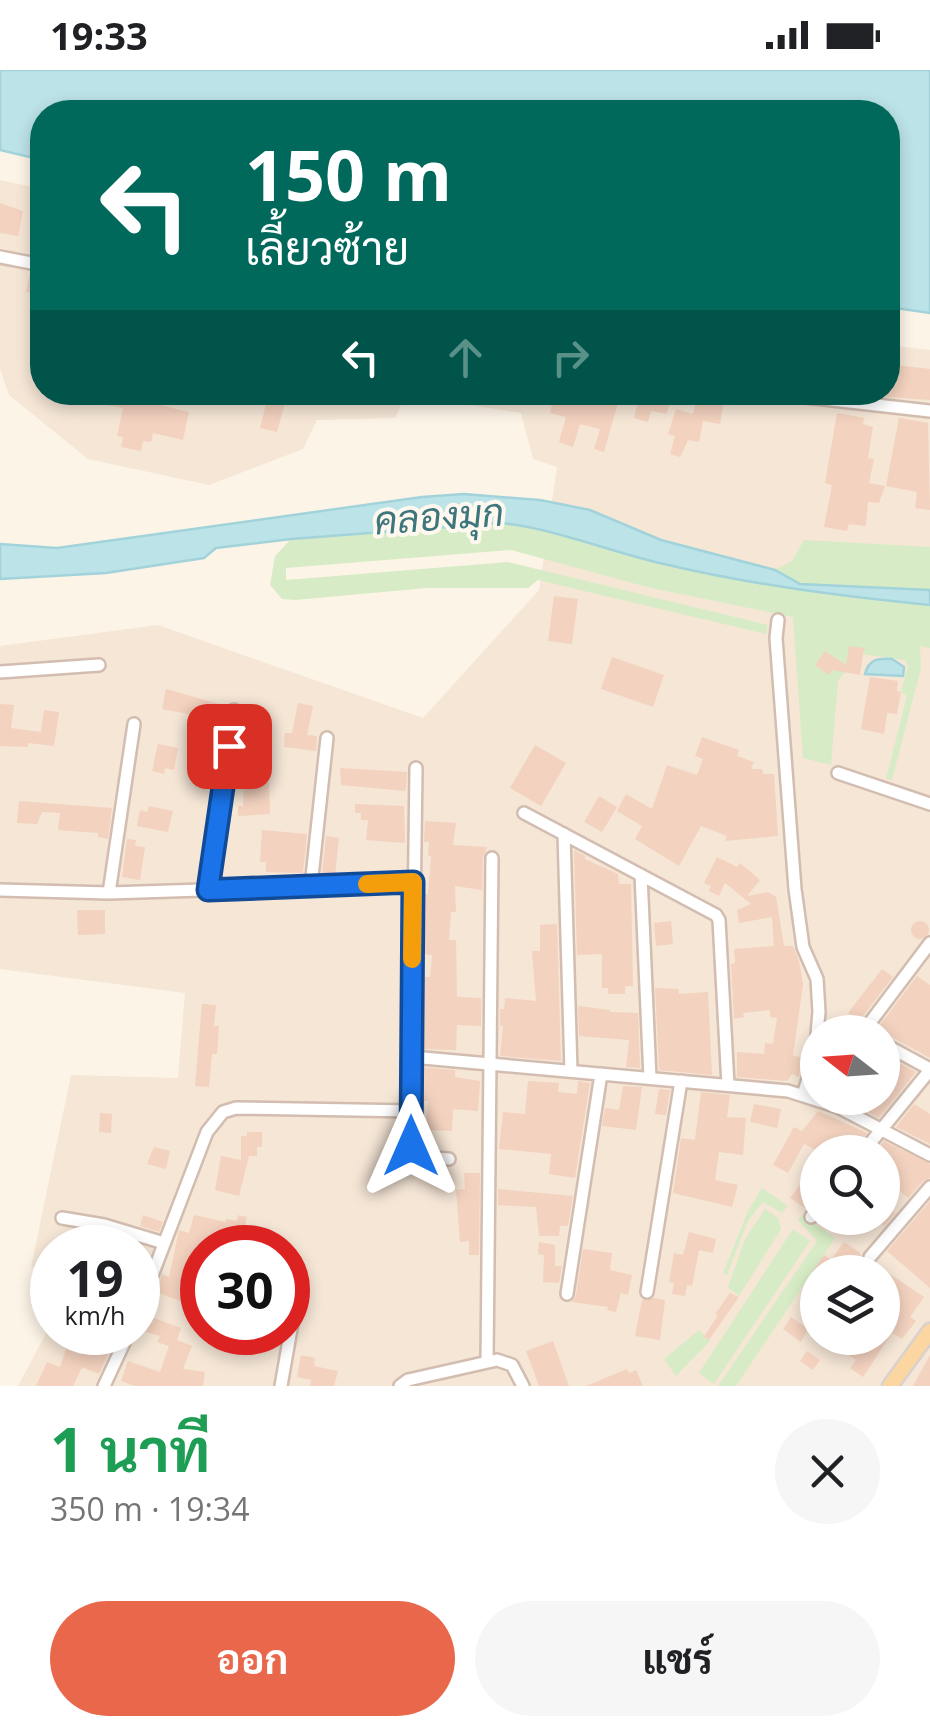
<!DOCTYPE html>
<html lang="th">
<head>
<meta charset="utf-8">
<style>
	:root { --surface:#fff; --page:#f6f6f6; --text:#202124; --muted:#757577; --accent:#e9684b }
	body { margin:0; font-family:"Open Sans",Sarabun,sans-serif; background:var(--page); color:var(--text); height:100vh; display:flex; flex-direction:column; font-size:38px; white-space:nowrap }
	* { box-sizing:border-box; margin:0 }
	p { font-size:32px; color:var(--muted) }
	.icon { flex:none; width:55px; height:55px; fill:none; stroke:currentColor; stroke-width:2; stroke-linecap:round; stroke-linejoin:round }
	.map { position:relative; height:1316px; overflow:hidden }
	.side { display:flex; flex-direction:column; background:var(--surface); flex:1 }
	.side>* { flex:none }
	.top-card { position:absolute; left:30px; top:30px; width:870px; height:305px; border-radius:40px; box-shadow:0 5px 15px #0003; background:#00695c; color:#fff; overflow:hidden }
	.needle { width:65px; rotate:287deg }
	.tools { position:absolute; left:800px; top:945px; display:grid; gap:20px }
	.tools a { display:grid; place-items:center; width:100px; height:100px; border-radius:50%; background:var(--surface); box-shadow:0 5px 15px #0003; font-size:50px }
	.speed { position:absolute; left:30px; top:1155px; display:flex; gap:20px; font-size:50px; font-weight:700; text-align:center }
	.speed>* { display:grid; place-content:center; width:130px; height:130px; border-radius:50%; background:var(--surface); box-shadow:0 5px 15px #0003; line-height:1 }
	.speed small { font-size:25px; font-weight:400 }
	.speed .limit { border:15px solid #d22; background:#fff; color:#111 }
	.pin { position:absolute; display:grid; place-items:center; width:85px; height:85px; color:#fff; margin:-42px; border-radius:20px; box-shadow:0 5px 15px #0006 }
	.me { position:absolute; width:110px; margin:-55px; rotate:0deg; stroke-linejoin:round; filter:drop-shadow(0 0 8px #0008) }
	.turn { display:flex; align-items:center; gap:35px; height:210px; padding:0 50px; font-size:45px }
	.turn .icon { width:130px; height:130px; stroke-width:2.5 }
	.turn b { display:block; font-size:70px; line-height:85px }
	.lanes { display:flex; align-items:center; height:95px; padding:0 50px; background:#0003; justify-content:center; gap:50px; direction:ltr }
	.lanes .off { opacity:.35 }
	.round { display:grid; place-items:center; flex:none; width:105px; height:105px; border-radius:52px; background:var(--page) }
	.headline { display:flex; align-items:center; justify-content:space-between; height:170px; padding:0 50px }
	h1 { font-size:60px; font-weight:700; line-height:75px; color:#1e9e55 }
	.primary-button { display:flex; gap:20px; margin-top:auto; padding:20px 50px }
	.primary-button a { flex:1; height:115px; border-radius:60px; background:var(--accent); color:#fff; font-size:40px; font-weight:700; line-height:115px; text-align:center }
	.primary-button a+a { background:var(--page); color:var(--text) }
	.status { display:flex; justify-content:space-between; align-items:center; height:70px; padding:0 50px; background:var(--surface); direction:ltr }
	.status svg { height:28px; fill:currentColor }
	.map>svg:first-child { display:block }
	.residential { fill:#f5e6d6; fill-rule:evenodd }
	.green { fill:#d7ecc6 }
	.water { fill:#bce3e8; stroke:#a2d3da; stroke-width:2.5 }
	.building { fill:#f3d2bf }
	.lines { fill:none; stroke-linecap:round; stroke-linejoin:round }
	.minor-casing { stroke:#d2bdb0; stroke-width:16 }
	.major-casing { stroke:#d9d1cd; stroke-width:19 }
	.minor { stroke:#fff; stroke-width:11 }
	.major { stroke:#fcd6a0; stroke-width:14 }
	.route-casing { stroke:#114b97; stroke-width:25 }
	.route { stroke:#1a73e8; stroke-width:18 }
	.slow { stroke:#f59e0b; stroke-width:18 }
	.labels { text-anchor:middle; stroke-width:8; stroke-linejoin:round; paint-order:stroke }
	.water-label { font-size:38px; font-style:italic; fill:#3e767e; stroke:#fff8ef }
</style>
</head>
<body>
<div class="status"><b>19:33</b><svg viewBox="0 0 49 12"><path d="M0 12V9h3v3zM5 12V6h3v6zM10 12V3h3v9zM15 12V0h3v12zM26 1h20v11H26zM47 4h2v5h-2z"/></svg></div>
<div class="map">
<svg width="930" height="1316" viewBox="0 0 930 1316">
	<rect width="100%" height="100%" fill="#fdf4e8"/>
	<path class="residential" d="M0 110 42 119V322H888V275L930 280V1316H18L52 1252V1262H138V1178H52V1204L31 1197 71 1005 178 1008 185 923 0 899V576L158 555 423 648 539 520 557 397 533 389 521 343 406 325 395 348 317 350 303 379 209 415 88 389 9 325 0 299ZM818 962H882V1028H818ZM818 1082H882V1148H818ZM202 1178H288V1262H202ZM818 1202H882V1268H818Z"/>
	<path class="green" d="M501 453C557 459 610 482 664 494 752 515 841 526 930 535V578L920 576 921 598 892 710 886 709 907 626 901 622 908 596 905 590 848 582 845 602 838 611 831 695 803 688 793 547 651 518 511 480 286 498V510L508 492 768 555 766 564 538 510 528 518H427L295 530 282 529 270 515 275 486 291 469Z
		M804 470 930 477V520L817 517 800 514 775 500 792 491Z
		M762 1118 788 1136 782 1143 763 1132 748 1151 727 1205 723 1203 748 1141Z
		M765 1139 778 1148 781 1159 739 1226 728 1217 745 1169Z
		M802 1145 835 1168 736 1316H718L817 1171 798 1150Z
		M793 1159 810 1171 714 1314 699 1303Z
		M699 1260 710 1271 676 1306 664 1289Z"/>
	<path class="water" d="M0 0H930V243L888 237V42H42V90L0 80Z
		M464 424 540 430 590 440 661 470 775 500 800 514 930 520V535C841 526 752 515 664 494 610 482 557 459 501 453L291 469 216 478 204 488 106 503 0 509V474L57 478 422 427Z
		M892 589 904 597 903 606 865 604C869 589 878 588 892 589Z"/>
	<path class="building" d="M0 133 23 141 18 166 0 163Z
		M30 203 42 206V232L31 229 32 223 26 222Z
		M896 295 930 299V330L885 327 888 299 895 300Z
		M88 322H162L160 335 189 342 183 370 153 363 151 372 143 371 141 381 121 377 123 367 117 366 123 338 86 331Z
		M269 322H288L277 362 260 358Z
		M555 322H621L604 382 594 379 600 359 580 354 573 377 559 372 566 347 550 343Z
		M640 322 671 327 667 344 651 341 648 352 634 348Z
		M698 323 725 327 720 354 703 351 699 372 688 370 680 387 670 384 675 366 668 364 676 339 693 344Z
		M837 343 864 348 863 354 873 357 868 388 874 389 869 413 885 416 879 433 868 432 866 456 849 454 847 461 824 457 832 415 825 413Z
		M883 345 928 353 930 440 915 438 917 422 886 416 899 348Z
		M554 526 578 529 572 574 548 571Z
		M849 576 864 578 860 605 832 600 829 605 815 595 825 581 846 595Z
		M612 587 664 605 653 637 601 619Z
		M870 607 898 611 897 621 901 622 897 644 887 643 884 664 861 659Z
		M166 619 226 636 223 651 162 639Z
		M298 633 313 636 307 665 317 666 316 681 284 677 285 663H292Z
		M0 634 14 635 11 658 41 662 44 640 59 642 54 676 28 673V677L0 676Z
		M702 667 739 680 737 686 754 692 751 699H762L763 704H774L778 766 725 771 727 766 701 756 679 796 635 769 642 756 617 741 626 724 652 739 667 695 697 705 703 689 695 686Z
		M158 674 178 678 174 700 165 698 164 704 152 701Z
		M535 675 566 693 541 736 510 718Z
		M340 698 407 702 406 718 405 721 341 715Z
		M244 711 269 712 270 744 238 746V736H243Z
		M599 726 617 737 602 762 584 752Z
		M19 731 112 738 108 769 98 767V763L58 760 60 743 42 742 37 754 17 753Z
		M355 734 404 736 405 773 366 770 368 750H361V743H355Z
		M149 736 173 741 168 762 137 756 140 740 147 742Z
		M425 751 456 753 453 775 487 777 483 788 482 820 455 816 456 842H451L449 870H456L457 927 481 928V956L457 955 456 980 422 979 424 907H430L432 885 425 884V824H428L431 786H428L429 772H424Z
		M262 760 307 764 303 803 266 802V792H260Z
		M326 766 339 768 335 806 322 805Z
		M127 769 136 770 135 776 145 777 140 810 122 807Z
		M574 780 585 786V789L618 804 619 814H631L633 916H625V924H608V918H602V884L577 885Z
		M717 787 737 797 740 793 760 810 747 826 768 822 776 827 784 876H793L799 891 803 914 793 986 802 987 799 1007 792 1004 787 1011 737 1007V982L764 984 765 973 773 974 777 948 770 947V940L743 943 744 947 734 949 731 894 735 893 734 879 774 876 772 847 739 853 737 840 751 834 725 813 719 826 709 821 711 816 704 813Z
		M77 840H105V864L78 865Z
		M671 851 673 874 656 876 654 853Z
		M911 860a9 9 0 1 1 18 0a9 9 0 1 1-18 0Z
		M557 854 561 991 500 986 503 956H500V939H504L505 928 536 931 532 881H540V855Z
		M882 899 893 907 859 951 848 943Z
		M917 906 930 915V988L877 959Z
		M655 918 678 919 679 924 708 922 712 1005 659 1000Z
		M202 934 216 935 214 956H219L217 984H212L209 1017 195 1016Z
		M578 936 610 940V942L638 943 640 998 626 997 629 970 579 966Z
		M882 984 916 1002 879 1048 839 1028H882Z
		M421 997 455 1000V1007L480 1011 478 1041 453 1039 452 1061 426 1060 428 1031H421Z
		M528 1011 559 1013 558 1022 577 1024 578 1011 590 1013 575 1108 549 1104 551 1084 499 1079 503 1042 525 1044Z
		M623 1016 642 1017 636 1060 602 1056 605 1038 619 1040Z
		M659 1019 670 1020 666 1045 655 1044Z
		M701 1022 730 1025 727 1047 746 1048 743 1085 719 1082 715 1110 738 1115 732 1137 673 1123 681 1068 695 1070Z
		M754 1034 781 1039 777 1058 750 1052Z
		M914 1034 930 1044V1074L896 1057Z
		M818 1041 867 1063 854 1082H820L804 1074 788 1103 773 1095 794 1057 802 1061Z
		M100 1043 112 1044 111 1063 99 1062Z
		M247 1062H262V1077H257V1086H249L239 1126 215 1120 221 1086 241 1090V1066H247Z
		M884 1071 930 1094V1108L923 1111 908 1128 899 1120 885 1138 895 1143 884 1156 870 1148H882V1082H875Z
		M154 1077 170 1081 166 1099 147 1094Z
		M811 1100 818 1104V1129L806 1139 790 1128Z
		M464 1103H480L479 1185H469V1171L460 1172 456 1120 465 1119Z
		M498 1119 573 1126 568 1156H560L559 1166H539L536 1137 498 1135Z
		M930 1131V1218L887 1181Z
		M143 1145 163 1152 159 1162 140 1156Z
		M194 1145 226 1152V1149L237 1151 238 1145 247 1147 241 1175 213 1170 212 1178H202V1239L156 1222 162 1204 169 1207 179 1160 189 1163Z
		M822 1148H852L840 1164Z
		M70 1161 112 1174 114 1168 146 1178H73L67 1176Z
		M689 1162 716 1169 713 1183 699 1180 692 1216 687 1215 685 1226 672 1224 674 1213 669 1212 674 1183 683 1185Z
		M539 1172 555 1175V1196H562L559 1213 543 1212 544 1185 538 1184Z
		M844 1172 859 1182 865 1195 875 1194 924 1227 910 1247 916 1251 902 1269 892 1263 863 1307 850 1298 856 1290 826 1268H855L865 1275 870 1268H882V1202H812L824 1185 831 1190Z
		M583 1179 612 1183 610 1200 632 1205 628 1225 621 1223 616 1242 607 1240 608 1237 572 1232 576 1225Z
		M138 1183 149 1187 138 1217Z
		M730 1223 739 1227 709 1270 704 1267 718 1245 715 1244Z
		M654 1228 665 1230 660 1270 635 1266 642 1230Z
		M151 1247 181 1258 177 1270 192 1276 183 1299 205 1302 203 1316H135L121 1311 128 1291 160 1302 169 1276 157 1272 160 1266 146 1262Z
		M791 1247 808 1259 801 1272 783 1259Z
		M91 1262H118L99 1304 82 1297 73 1316H36L47 1292 60 1297 66 1279 81 1285Z
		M553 1271 569 1316H539L526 1281Z
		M807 1281 820 1290 813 1300 800 1291Z
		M301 1285 315 1288 314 1296 338 1301 334 1316H310L311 1310 297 1307Z
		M930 1285V1316H913Z
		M627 1299 629 1303 636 1300 643 1316H586Z"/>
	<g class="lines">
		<defs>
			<path id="minor" d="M0 187 42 195
				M761 322 930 341
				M778 550 776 568 795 819 803 877 817 909 819 942 815 986 803 1025
				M0 602 99 595
				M416 698 411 1076 421 1087 449 1089
				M838 703 930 734
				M524 743 716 845 719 850 728 1015
				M564 764 571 1001
				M641 805 650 1008
				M311 816 327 668
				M0 820 109 823 413 813
				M208 820 234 640
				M109 823 134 654
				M863 962 930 873
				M882 973 930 999
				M412 987 788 1021 838 1037 930 1085
				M863 1082 930 1000
				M811 1147 818 1138
				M62 1148 104 1155 164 1173
				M870 1187 930 1117
				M647 1222 681 1011
				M567 1224 601 1004
				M138 1242 207 1062 223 1042 236 1038 412 1041
				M487 1292 492 788
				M104 1316 129 1262
				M281 1316 298 1219
				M400 1316 408 1310 497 1290 512 1295 523 1316"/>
			<path id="major" d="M890 1316 930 1261"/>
		</defs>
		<use href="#minor" class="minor-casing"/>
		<use href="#major" class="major-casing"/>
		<use href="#minor" class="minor"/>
		<use href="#major" class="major"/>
	</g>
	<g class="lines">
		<defs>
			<path id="route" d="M229 676 208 820 413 812 411 1076"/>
		</defs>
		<use href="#route" class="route-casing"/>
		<use href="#route" class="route"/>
		<path class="slow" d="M367 814 413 812 412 889"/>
	</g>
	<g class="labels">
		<g class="water-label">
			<text transform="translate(439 447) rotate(-4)" y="13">คลองมุก</text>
		</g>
	</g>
</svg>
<div class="tools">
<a><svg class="needle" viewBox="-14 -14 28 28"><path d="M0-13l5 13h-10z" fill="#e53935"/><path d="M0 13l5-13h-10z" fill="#757577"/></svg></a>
<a><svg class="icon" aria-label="search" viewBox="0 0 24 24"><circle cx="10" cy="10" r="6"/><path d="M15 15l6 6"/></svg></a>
<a><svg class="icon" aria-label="layers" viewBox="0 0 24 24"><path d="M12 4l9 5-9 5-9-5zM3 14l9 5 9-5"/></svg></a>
</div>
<div class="speed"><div>19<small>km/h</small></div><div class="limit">30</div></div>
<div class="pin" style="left:229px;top:676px;background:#d93025"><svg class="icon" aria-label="arrive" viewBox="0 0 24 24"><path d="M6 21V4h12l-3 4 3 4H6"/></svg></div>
<svg class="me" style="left:411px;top:1076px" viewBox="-20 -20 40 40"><path d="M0-17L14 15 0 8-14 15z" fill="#1a73e8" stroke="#fff" stroke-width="4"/></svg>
<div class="top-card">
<div class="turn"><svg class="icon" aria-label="left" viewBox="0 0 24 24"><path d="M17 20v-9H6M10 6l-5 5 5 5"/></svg><div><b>150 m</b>เลี้ยวซ้าย</div></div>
<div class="lanes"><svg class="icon" aria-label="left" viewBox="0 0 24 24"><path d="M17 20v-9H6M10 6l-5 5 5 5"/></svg><svg class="icon off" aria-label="ahead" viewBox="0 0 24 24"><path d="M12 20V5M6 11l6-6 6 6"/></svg><svg class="icon off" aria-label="right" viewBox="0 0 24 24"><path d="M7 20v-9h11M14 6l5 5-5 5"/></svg></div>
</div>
</div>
<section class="side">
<div class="headline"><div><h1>1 นาที</h1><p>350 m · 19:34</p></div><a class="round"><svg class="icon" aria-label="close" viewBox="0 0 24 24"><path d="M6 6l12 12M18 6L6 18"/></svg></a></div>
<div class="primary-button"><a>ออก</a><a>แชร์</a></div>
</section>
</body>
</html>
